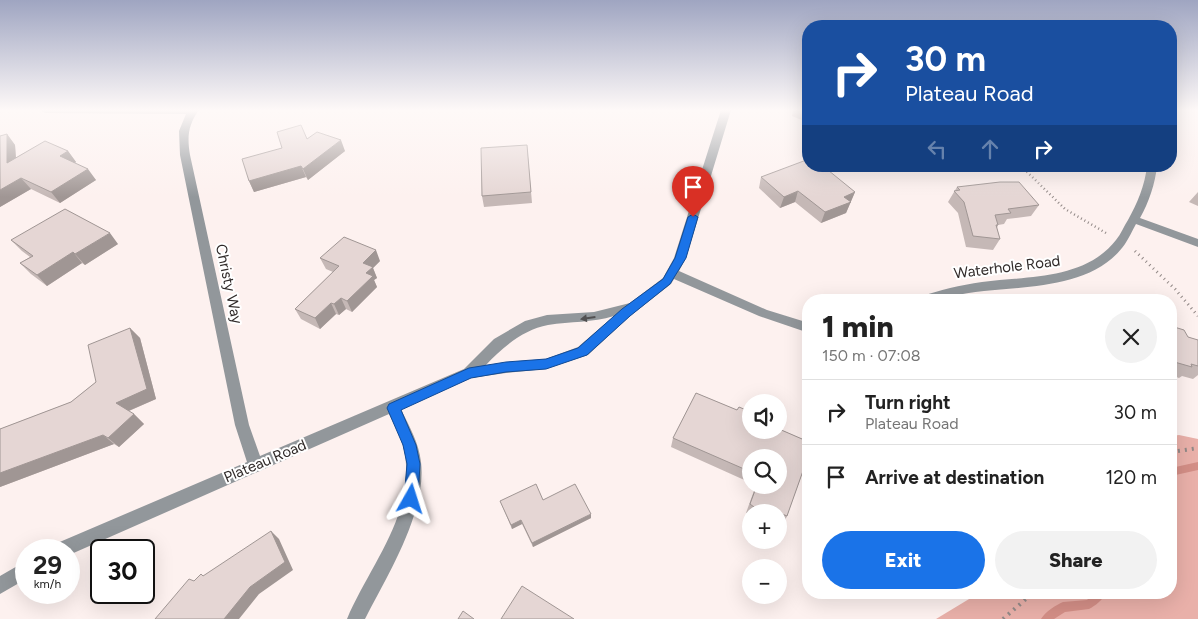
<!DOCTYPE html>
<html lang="en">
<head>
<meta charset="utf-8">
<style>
	:root { --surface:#fff; --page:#f2f2f2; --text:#222; --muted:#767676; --line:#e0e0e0; --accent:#1a73e8 }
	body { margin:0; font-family:Figtree,sans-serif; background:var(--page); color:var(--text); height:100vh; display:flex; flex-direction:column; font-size:19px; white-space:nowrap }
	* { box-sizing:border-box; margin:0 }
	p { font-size:16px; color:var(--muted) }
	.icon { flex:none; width:28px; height:28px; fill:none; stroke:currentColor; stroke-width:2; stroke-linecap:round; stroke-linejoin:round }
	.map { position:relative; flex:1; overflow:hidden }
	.drawer { position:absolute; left:802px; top:294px; width:375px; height:305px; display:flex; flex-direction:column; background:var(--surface); border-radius:20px; box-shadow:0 5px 20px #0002 }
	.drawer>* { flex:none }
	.banner { position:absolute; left:802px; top:20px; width:375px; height:152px; border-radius:20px; box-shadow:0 5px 20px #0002; background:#1a4fa0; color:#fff; overflow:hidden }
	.fabs { position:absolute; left:742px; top:394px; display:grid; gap:10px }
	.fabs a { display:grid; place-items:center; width:45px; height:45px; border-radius:50%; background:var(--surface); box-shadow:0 5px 20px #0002; font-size:25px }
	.speed { position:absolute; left:15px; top:539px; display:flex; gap:10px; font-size:25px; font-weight:700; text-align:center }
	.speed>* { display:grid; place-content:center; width:65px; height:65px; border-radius:50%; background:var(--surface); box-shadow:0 5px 20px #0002; line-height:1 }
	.speed small { font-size:12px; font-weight:400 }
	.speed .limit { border:2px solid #111; border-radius:8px; background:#fff; color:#111 }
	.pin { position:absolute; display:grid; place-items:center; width:42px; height:42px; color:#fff; margin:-51px -21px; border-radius:50% 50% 50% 0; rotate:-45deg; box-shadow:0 0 5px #0007 }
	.pin .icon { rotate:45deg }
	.me { position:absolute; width:55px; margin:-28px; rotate:6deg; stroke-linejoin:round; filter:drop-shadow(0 0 4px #0008) }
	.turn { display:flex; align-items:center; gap:18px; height:105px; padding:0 20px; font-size:22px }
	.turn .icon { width:65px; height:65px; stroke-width:2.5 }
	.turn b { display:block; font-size:35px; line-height:42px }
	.lanes { display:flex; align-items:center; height:48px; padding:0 20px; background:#0003; justify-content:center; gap:25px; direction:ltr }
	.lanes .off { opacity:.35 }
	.round { display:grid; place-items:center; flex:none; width:52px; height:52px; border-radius:26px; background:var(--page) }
	.headline { display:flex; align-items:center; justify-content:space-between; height:85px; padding:0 20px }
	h1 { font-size:30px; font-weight:800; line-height:38px }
	.action { display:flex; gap:10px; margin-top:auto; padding:10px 20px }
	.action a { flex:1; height:58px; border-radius:30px; background:var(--accent); color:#fff; font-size:20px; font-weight:800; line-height:58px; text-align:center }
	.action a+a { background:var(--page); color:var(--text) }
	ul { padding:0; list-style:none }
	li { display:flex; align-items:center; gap:15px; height:65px; padding:0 20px; border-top:1px solid var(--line) }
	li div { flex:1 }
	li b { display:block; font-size:19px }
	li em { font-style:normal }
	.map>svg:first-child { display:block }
	.green { fill:#e9b0a9 }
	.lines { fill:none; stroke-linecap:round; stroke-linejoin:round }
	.stream { fill:#d38e86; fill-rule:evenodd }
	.path-far2 { stroke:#928987; stroke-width:2.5; stroke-dasharray:1 3; stroke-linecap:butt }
	.path-far1 { stroke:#928987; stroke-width:3; stroke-dasharray:1 4; stroke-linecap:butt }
	.path { stroke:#928987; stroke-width:4; stroke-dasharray:2 5; stroke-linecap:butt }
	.minor { fill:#92979b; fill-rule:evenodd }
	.wall { fill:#c5b8b6 }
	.shaded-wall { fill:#a09694 }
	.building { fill:#e5d6d4; stroke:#a09694 }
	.oneway { fill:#525051 }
	.route { fill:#1a73e8; stroke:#114b97 }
	.labels { text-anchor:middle; stroke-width:4; stroke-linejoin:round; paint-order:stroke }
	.street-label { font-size:15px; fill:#302a29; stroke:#fff }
</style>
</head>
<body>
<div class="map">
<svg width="1198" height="619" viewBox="0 0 1198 619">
	<rect width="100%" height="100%" fill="#fdf1ef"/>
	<path class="green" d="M1179 435 1198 439V619H936L979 593 1171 592V436Z"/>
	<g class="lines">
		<path class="stream" d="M1198 462V470L1171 476V468Z
			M1095 592H1106C1104 599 1095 606 1089 609L1065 612 1054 619H1041C1045 612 1056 605 1063 602L1087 600Z"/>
		<path class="path-far2" d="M1021 166 1065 209 1106 233"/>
		<path class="path-far1" d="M1135 251 1175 289 1198 316"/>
		<path class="path" d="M1171 452 1198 448
			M1003 619 1034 592"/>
		<path class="minor" d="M40 110H199C188 125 187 137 190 155L249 425 260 456 464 369 494 339 525 321 547 315 594 312 630 303 663 278 674 258 721 110H731L686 258 679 271 767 310 809 323V333L759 316 674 279 671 284 630 316 588 355 546 369 506 373 471 378 401 409C409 426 419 443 421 462 427 512 387 576 365 619H347C368 569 409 522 406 465 406 447 397 430 389 414L69 555V550H53L55 544 247 462 235 425 180 155 179 131 186 114 45 113ZM614 316 578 347 546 359 486 365C502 348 524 329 548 325 571 321 592 323 614 316Z
			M1147 166H1157C1155 184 1149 202 1140 218L1198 239V247L1136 224C1132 231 1129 238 1125 244 1095 287 1031 286 984 291 961 293 940 300 917 300L919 297C940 290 960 285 982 282 1027 276 1085 280 1116 240 1121 234 1124 226 1128 220 1137 204 1145 185 1147 166Z
			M26 561V579L0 594V576Z"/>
	</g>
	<path class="wall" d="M793 110H809V123L792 116Z
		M7 134 15 145 16 158 68 151 76 162 75 163 96 180 60 203 31 189 0 207Z
		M307 139 345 151 308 180 306 177 254 192 249 181 282 148Z
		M527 145 532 203 484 207 482 196Z
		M761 177 855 192 846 213 821 223 795 202 780 208 759 188Z
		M957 187 1039 205 1031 216 1007 219 1004 224 998 225 997 228 1000 239 993 250 966 247 958 213 948 202Z
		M1198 192V206L1189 202Z
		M11 240 118 244 85 265 82 263 47 286 31 274 20 263 30 257 22 251Z
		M320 258 380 261 373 268 377 278 374 280 377 287 352 312 346 309 339 315 336 314 320 329 301 319 295 309 333 272 326 269Z
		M1171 326 1188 337 1198 340V375L1193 379 1182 376 1179 378 1171 375Z
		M130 328 140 338 156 399 129 411 134 414 144 424 119 447 114 444 0 487V429L71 402 96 382Z
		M696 393 737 410 739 407 751 412V430H779V429L809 442V454L787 516 783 525 779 523V512H751V524L748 523 751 515 746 513 756 485H779V458H751V483L671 447 673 438Z
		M543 500 591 518 533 547 522 524 512 529 500 501Z"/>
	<path class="shaded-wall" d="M7 134 15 145 17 174 7 163Z
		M341 140 345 151 308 180 303 169Z
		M68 151 76 162 68 167 60 156Z
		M301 166 306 177 254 192 249 181Z
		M88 169 96 180 60 203 51 192Z
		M21 178 31 189 0 207V190Z
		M798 191 795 202 780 208 784 197Z
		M855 192 846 213 821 223 825 212 844 197Z
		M110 233 118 244 85 265 75 254Z
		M376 250 380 261 373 268 377 278 374 280 377 287 352 312 347 301 363 263Z
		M73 252 82 263 47 286 37 275Z
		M341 298 346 309 339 315 334 304Z
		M331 303 336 314 320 329 315 318Z
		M130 328 140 338 156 399 126 412 116 403Z
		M134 414 144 424 119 447 108 438Z
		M103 435 114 444 0 487V473Z
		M591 514V518L533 547 532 543Z
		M521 520 522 524 512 529 511 525Z
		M271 531 279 539 293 570 259 594 239 619H224Z"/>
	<path class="building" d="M301 125 307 139 317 132 341 140 303 169 301 166 249 181 242 159 282 148 277 132Z
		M7 134V163L45 141 68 151 60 156 88 169 51 192 21 178 0 190V136Z
		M527 145 531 192 482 196 481 148Z
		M809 159V166H823L855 192 844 197 851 202 825 212 798 191 784 197 761 177Z
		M1000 182H1019L1039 205 1008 209 1011 213 995 215 998 225H996L1000 239 973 236 964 202 954 191 960 190 957 187Z
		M65 209 110 233 75 254 73 252 37 275 20 263 33 256 11 240Z
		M344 237 376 250 363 263 373 267 366 273 373 276 347 301 341 298 334 304 331 303 315 318 295 309 339 266 320 258Z
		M1171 326 1184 330 1188 337 1198 340V366L1191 364 1192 367 1171 361Z
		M130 328 147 389 116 403 134 414 108 438 103 435 0 473V429L71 402 96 382 88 345Z
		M696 393 737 410 739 407 751 412V430H779V429L809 442V454L787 516 775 511V512H752L754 507 750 504 757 485H779V458H751V472L673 438Z
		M536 484 543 500 575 484 591 514 532 543 521 520 511 525 500 501Z
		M271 531 285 562 250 587 224 619H155L189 579 194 581 201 574 203 576Z
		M522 586 574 619H501Z
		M463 611 474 619H458Z"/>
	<defs><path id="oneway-solid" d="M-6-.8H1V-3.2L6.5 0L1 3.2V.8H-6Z" transform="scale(1.25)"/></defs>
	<use class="oneway" href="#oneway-solid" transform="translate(588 318) rotate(172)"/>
	<linearGradient id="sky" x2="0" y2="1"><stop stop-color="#9fa5c1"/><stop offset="0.56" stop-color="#fef9f8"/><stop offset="1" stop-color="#fef9f8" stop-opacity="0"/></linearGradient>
	<rect width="1198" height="197" fill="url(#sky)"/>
	<path class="route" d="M693 214 698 217 686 258 670 284 630 316 587 355 546 369 506 372 471 378 401 410 416 445 420 464 418 499 416 504 411 506 406 504 404 499 407 464 403 445 387 408 389 404 469 368 506 362 546 359 578 348 622 309 663 279 675 258 688 217Z"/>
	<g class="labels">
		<g class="street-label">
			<text transform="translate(1007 267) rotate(-7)" y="5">Waterhole Road</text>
			<text transform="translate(229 284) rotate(78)" y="5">Christy Way</text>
			<text transform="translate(265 461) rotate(-23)" y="5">Plateau Road</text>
		</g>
	</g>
</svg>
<div class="fabs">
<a><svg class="icon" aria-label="sound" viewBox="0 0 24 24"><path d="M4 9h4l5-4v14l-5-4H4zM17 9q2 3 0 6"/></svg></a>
<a><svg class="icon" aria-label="search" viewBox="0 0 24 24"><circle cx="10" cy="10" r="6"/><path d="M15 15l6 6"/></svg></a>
<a>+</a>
<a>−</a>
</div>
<div class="speed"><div>29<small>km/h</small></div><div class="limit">30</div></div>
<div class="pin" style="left:693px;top:217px;background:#d93025"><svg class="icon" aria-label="arrive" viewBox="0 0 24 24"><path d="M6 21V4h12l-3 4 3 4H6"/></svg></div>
<svg class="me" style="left:411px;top:499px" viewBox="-20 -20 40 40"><path d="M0-17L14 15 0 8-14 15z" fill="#1a73e8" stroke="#fff" stroke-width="4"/></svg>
<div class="banner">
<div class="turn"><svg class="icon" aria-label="right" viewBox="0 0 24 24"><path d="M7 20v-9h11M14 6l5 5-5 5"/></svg><div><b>30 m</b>Plateau Road</div></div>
<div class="lanes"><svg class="icon off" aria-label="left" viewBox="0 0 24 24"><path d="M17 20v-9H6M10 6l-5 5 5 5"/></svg><svg class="icon off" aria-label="ahead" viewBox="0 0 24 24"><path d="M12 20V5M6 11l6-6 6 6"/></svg><svg class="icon" aria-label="right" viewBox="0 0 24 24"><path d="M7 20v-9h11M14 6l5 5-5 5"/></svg></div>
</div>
<section class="drawer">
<div class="headline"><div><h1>1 min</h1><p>150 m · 07:08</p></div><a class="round"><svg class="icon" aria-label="close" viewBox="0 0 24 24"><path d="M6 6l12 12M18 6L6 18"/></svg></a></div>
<ul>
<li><svg class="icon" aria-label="right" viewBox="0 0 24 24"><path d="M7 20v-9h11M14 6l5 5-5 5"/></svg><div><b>Turn right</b><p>Plateau Road</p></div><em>30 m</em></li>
<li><svg class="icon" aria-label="arrive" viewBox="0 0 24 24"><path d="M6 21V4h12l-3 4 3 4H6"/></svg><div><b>Arrive at destination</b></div><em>120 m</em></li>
</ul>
<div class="action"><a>Exit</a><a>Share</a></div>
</section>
</div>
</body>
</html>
